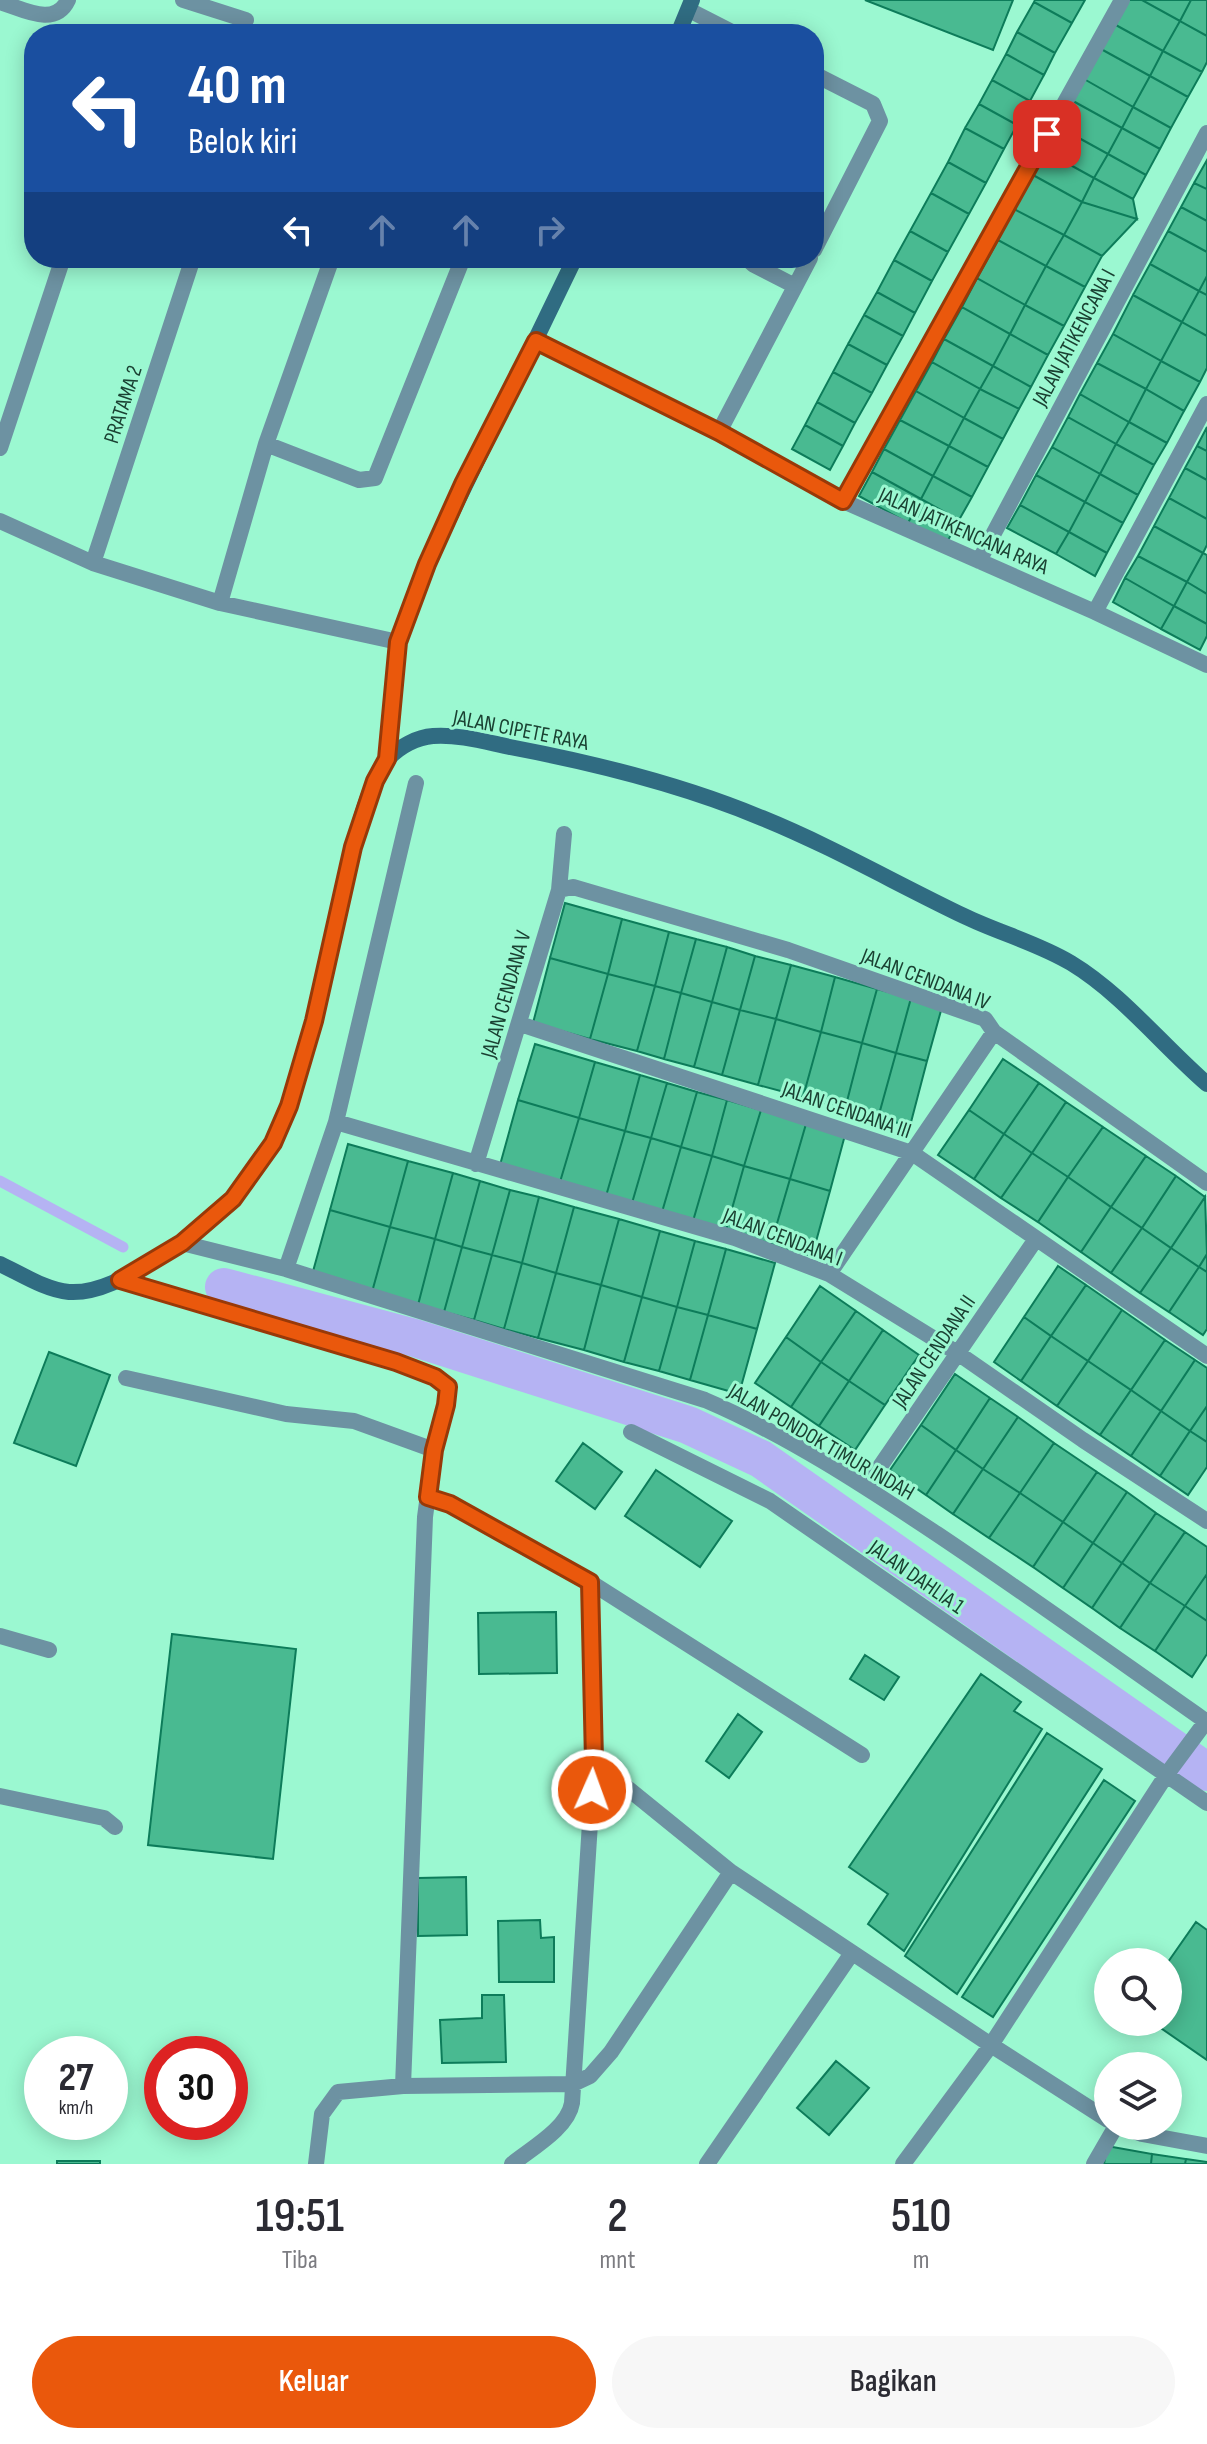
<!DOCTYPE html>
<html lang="id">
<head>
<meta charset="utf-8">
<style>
	:root { --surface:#fff; --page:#f7f7f7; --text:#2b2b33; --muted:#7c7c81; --accent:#ea580c }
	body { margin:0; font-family:"Sofia Sans Condensed",sans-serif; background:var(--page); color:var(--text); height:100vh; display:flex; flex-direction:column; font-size:30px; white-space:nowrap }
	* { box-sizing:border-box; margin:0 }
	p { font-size:26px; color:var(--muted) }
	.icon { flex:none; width:44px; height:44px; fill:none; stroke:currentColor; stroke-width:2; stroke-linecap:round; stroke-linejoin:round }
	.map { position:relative; height:2164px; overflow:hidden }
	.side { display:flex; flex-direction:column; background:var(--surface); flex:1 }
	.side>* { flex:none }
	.guide { position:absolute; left:24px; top:24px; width:800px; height:244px; border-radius:32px; box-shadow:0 4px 20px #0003; background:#1a4fa0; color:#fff; overflow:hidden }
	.controls { position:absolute; left:1094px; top:1948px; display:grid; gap:16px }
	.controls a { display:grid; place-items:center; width:88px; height:88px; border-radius:50%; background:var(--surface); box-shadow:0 4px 20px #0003; font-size:40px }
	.speed { position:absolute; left:24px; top:2036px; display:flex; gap:16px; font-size:40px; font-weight:700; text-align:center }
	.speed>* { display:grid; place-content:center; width:104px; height:104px; border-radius:50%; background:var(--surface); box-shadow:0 4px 20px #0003; line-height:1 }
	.speed small { font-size:20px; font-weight:400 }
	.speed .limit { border:12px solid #d22; background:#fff; color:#111 }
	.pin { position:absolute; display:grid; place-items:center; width:68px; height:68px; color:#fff; margin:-34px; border-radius:16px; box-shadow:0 4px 12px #0006 }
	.me { position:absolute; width:88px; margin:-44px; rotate:2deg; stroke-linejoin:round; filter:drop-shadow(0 0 6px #0008) }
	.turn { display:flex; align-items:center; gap:28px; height:168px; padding:0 32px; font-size:36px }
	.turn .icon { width:104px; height:104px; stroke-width:2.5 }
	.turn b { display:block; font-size:56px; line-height:68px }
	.lanes { display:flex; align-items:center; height:76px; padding:0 32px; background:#0003; justify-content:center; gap:40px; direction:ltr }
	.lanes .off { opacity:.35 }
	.eta { display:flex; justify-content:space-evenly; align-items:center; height:136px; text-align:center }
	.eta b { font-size:48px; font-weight:600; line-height:56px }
	.button { display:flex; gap:16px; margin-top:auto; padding:16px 32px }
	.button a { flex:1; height:92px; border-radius:48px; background:var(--accent); color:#fff; font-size:32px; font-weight:600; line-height:92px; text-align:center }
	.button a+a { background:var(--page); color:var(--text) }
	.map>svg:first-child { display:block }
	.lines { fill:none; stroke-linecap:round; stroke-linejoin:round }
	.stream { stroke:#b5b3f3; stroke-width:11 }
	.canal { stroke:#b5b3f3; stroke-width:38 }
	.building { fill:#49ba91; stroke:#0d7c5a; stroke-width:2 }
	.street { stroke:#6d92a2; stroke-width:16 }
	.secondary { stroke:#306c82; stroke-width:16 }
	.route-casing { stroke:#983908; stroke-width:20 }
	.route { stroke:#ea580c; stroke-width:14 }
	.labels { text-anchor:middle; stroke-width:6; stroke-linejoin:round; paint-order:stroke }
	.street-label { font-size:22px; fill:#1a4132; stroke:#9bf8d1 }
</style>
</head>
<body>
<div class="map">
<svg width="1207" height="2164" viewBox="0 0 1207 2164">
	<rect width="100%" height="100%" fill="#9bf8d1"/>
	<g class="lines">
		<path class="stream" d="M0 1181 123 1247"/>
		<path class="canal" d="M224 1287 415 1338 688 1425 761 1459 1207 1772"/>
	</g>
	<path class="building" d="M865 0H1013L993 50Z
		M1035 0H1085L1072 23 1034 2Z
		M1127 0H1142L1180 21 1163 51 1114 24Z
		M1142 0H1191L1180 21Z
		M1191 0H1207V36L1180 21Z
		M1034 2 1072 23 1055 53 1017 32Z
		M1180 21 1207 36V62L1202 72 1163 51Z
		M1114 24 1163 51 1150 76 1101 49Z
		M1017 32 1055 53 1044 75 1006 54Z
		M1101 49 1150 76 1133 107 1084 79Z
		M1163 51 1202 72 1188 97 1150 76Z
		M1006 54 1044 75 1030 101 992 80Z
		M1150 76 1188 97 1171 128 1133 107Z
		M1084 79 1133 107 1122 128 1073 101Z
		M992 80 1030 101 1017 125 979 104Z
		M1073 101 1122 128 1108 154 1059 127Z
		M979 104 1017 125 1004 149 965 128Z
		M1133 107 1171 128 1160 149 1122 128Z
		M1059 127 1108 154 1094 178 1045 151Z
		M965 128 1004 149 986 183 948 162Z
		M1122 128 1160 149 1146 175 1108 154Z
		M1045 151 1094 178 1082 202 1033 175Z
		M1108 154 1146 175 1133 199 1094 178Z
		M1207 160V189L1194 183Z
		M948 162 986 183 969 214 931 193Z
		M1033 175 1082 202 1064 235 1014 209Z
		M1094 178 1133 199 1137 219 1082 202Z
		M1194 183 1207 189V221L1181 207Z
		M931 193 969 214 948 252 910 231Z
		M1082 202 1137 219 1102 256 1064 235Z
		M1181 207 1207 221V252L1168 231Z
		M1014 209 1064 235 1046 266 998 240Z
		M910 231 948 252 932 281 894 260Z
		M1168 231 1207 252V276L1199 291 1150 264Z
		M1064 235 1102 256 1085 287 1046 266Z
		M998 240 1046 266 1025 305 977 278Z
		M894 260 932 281 915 313 877 292Z
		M1150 264 1199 291 1182 322 1133 295Z
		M1046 266 1085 287 1064 326 1025 305Z
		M1207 276V295L1199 291Z
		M977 278 1025 305 1010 334 962 307Z
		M1199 291 1207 295V336L1182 322Z
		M877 292 915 313 903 336 864 315Z
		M1133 295 1182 322 1161 361 1113 334Z
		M1025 305 1064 326 1048 355 1010 334Z
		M962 307 1010 334 993 366 944 339Z
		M864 315 903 336 887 365 848 344Z
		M1182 322 1207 336V368L1200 382 1161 361Z
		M1010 334 1048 355 1031 387 993 366Z
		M1113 334 1161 361 1146 389 1097 363Z
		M944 339 993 366 980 389 932 362Z
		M848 344 887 365 872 393 833 372Z
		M1161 361 1200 382 1184 411 1146 389Z
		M932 362 980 389 964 418 916 391Z
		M1097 363 1146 389 1129 422 1080 394Z
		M993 366 1031 387 1019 409 980 389Z
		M833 372 872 393 855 423 817 402Z
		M980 389 1019 409 1003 439 964 418Z
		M1146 389 1184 411 1167 443 1129 422Z
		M916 391 964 418 949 446 900 420Z
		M1080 394 1129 422 1116 444 1068 417Z
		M817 402 855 423 843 446 805 425Z
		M1068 417 1116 444 1100 474 1052 447Z
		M964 418 1003 439 988 467 949 446Z
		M900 420 949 446 933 476 884 449Z
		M1129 422 1167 443 1154 465 1116 444Z
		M805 425 843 446 830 470 792 449Z
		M1207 427V451L1197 446Z
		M1116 444 1154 465 1138 495 1100 474Z
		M949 446 988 467 972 497 933 476Z
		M1197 446 1207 451V480L1185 468Z
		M1052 447 1100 474 1085 502 1036 475Z
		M884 449 933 476 921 499 872 472Z
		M1185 468 1207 480V519L1169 498Z
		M872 472 921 499 908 523 859 496Z
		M1100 474 1138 495 1123 523 1085 502Z
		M1036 475 1085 502 1069 532 1020 505Z
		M933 476 972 497 959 520 921 499Z
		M1169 498 1207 519V545L1203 553 1154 526Z
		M921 499 959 520 946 544 908 523Z
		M1085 502 1123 523 1107 553 1069 532Z
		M1020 505 1069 532 1056 554 1007 528Z
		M1154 526 1203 553 1187 582 1138 556Z
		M1069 532 1107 553 1095 576 1056 554Z
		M1203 553 1207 555V594L1187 582Z
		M1138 556 1187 582 1174 606 1125 578Z
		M1125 578 1174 606 1161 629 1113 602Z
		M1187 582 1207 594V624L1174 606Z
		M1174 606 1207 624V636L1200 650 1161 629Z
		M565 903 622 919 608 974 550 958Z
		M622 919 669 932 655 986 608 974Z
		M669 932 696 939 681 993 655 986Z
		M696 939 727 947 712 1002 681 993Z
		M727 947 755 956 740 1010 712 1002Z
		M755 956 791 965 776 1019 740 1010Z
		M550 958 608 974 590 1039 533 1023Z
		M791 965 835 977 821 1032 776 1019Z
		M608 974 655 986 637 1051 590 1039Z
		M835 977 877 989 862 1043 821 1032Z
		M655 986 681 993 664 1059 637 1051Z
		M877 989 911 998 896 1053 862 1043Z
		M681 993 712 1002 694 1067 664 1059Z
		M911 998 942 1007 927 1061 896 1053Z
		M712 1002 740 1010 722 1075 694 1067Z
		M740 1010 776 1019 758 1085 722 1075Z
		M776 1019 821 1032 803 1097 758 1085Z
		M821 1032 862 1043 845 1109 803 1097Z
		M862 1043 896 1053 878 1118 845 1109Z
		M535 1044 595 1062 579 1118 518 1100Z
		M896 1053 927 1061 910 1126 878 1118Z
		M1003 1059 1039 1083 1004 1134 969 1110Z
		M595 1062 640 1075 625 1131 579 1118Z
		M640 1075 667 1083 651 1138 625 1131Z
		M667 1083 697 1092 681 1147 651 1138Z
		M1039 1083 1066 1102 1032 1153 1004 1134Z
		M697 1092 727 1100 712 1156 681 1147Z
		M518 1100 579 1118 560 1182 500 1165Z
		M727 1100 761 1110 744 1166 712 1156Z
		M1066 1102 1103 1127 1068 1177 1032 1153Z
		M761 1110 806 1124 790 1179 744 1166Z
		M969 1110 1004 1134 974 1179 938 1155Z
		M579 1118 625 1131 606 1196 560 1182Z
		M806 1124 845 1135 830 1191 790 1179Z
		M1103 1127 1146 1156 1111 1207 1068 1177Z
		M625 1131 651 1138 632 1203 606 1196Z
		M1004 1134 1032 1153 1001 1198 974 1179Z
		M651 1138 681 1147 662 1212 632 1203Z
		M348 1144 408 1161 390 1227 330 1210Z
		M681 1147 712 1156 693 1221 662 1212Z
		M1032 1153 1068 1177 1038 1222 1001 1198Z
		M712 1156 744 1166 726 1230 693 1221Z
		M1146 1156 1176 1176 1142 1228 1111 1207Z
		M408 1161 453 1173 435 1239 390 1227Z
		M744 1166 790 1179 771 1244 726 1230Z
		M453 1173 480 1181 462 1247 435 1239Z
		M1176 1176 1205 1197 1171 1248 1142 1228Z
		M1068 1177 1111 1207 1081 1252 1038 1222Z
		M790 1179 830 1191 812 1256 771 1244Z
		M480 1181 510 1190 492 1255 462 1247Z
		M510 1190 539 1197 522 1263 492 1255Z
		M539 1197 574 1207 556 1273 522 1263Z
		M1205 1197 1207 1254 1199 1267 1171 1248Z
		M574 1207 619 1219 601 1285 556 1273Z
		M1111 1207 1142 1228 1111 1273 1081 1252Z
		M330 1210 390 1227 372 1292 312 1275Z
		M619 1219 660 1231 642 1297 601 1285Z
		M390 1227 435 1239 418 1305 372 1292Z
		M1142 1228 1171 1248 1140 1293 1111 1273Z
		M660 1231 695 1241 677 1307 642 1297Z
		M435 1239 462 1247 444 1312 418 1305Z
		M695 1241 726 1249 708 1315 677 1307Z
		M462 1247 492 1255 474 1320 444 1312Z
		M1171 1248 1199 1267 1169 1312 1140 1293Z
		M726 1249 775 1263 757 1329 708 1315Z
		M1207 1254V1272L1199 1267Z
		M492 1255 522 1263 504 1329 474 1320Z
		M522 1263 556 1273 538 1338 504 1329Z
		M1058 1266 1086 1285 1051 1336 1024 1317Z
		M1199 1267 1207 1272V1329L1203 1335 1169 1312Z
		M556 1273 601 1285 584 1350 538 1338Z
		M601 1285 642 1297 624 1362 584 1350Z
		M1086 1285 1122 1310 1088 1361 1051 1336Z
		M820 1286 856 1311 821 1362 786 1337Z
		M642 1297 677 1307 659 1371 624 1362Z
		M677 1307 708 1315 690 1380 659 1371Z
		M1122 1310 1165 1340 1131 1390 1088 1361Z
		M856 1311 883 1330 849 1381 821 1362Z
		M708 1315 757 1329 739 1394 690 1380Z
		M1024 1317 1051 1336 1021 1381 994 1362Z
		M883 1330 919 1355 885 1405 849 1381Z
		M1051 1336 1088 1361 1057 1406 1021 1381Z
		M786 1337 821 1362 791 1407 755 1383Z
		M1165 1340 1195 1360 1161 1411 1131 1390Z
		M49 1352 110 1375 76 1466 14 1443Z
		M1195 1360 1207 1368V1406L1190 1431 1161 1411Z
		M1088 1361 1131 1390 1100 1435 1057 1406Z
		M821 1362 849 1381 819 1426 791 1407Z
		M955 1374 990 1398 956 1450 921 1425Z
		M849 1381 885 1405 855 1450 819 1426Z
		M1131 1390 1161 1411 1131 1456 1100 1435Z
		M990 1398 1018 1417 983 1469 956 1450Z
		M1207 1406V1442L1190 1431Z
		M1161 1411 1190 1431 1160 1476 1131 1456Z
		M1018 1417 1054 1443 1020 1493 983 1469Z
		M921 1425 956 1450 926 1495 890 1470Z
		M1190 1431 1207 1442V1467L1188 1495 1160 1476Z
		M583 1443 622 1472 595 1509 556 1481Z
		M1054 1443 1097 1472 1063 1522 1020 1493Z
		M956 1450 983 1469 953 1514 926 1495Z
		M983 1469 1020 1493 989 1538 953 1514Z
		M656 1470 732 1521 700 1567 625 1516Z
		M1097 1472 1127 1492 1093 1543 1063 1522Z
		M1127 1492 1156 1513 1122 1563 1093 1543Z
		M1020 1493 1063 1522 1033 1567 989 1538Z
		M1156 1513 1185 1532 1150 1583 1122 1563Z
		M1063 1522 1093 1543 1063 1588 1033 1567Z
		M1185 1532 1207 1547V1574L1185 1606 1150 1583Z
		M1093 1543 1122 1563 1092 1608 1063 1588Z
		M1122 1563 1150 1583 1120 1628 1092 1608Z
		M1207 1574V1621L1185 1606Z
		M1150 1583 1185 1606 1155 1651 1120 1628Z
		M1185 1606 1207 1621V1654L1192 1677 1155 1651Z
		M556 1612 557 1673 479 1674 478 1613Z
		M172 1634 296 1649 273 1859 148 1845Z
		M865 1655 899 1677 884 1700 850 1679Z
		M981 1674 1021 1702 1014 1711 1042 1729 904 1951 868 1924 888 1894 849 1867Z
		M738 1714 762 1732 729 1778 706 1761Z
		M1047 1733 1102 1769 957 1994 905 1956Z
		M1104 1780 1135 1801 993 2017 962 1997Z
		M466 1877 467 1935 418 1936V1878Z
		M540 1920 541 1938 554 1937V1982H499L498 1921Z
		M1196 1922 1207 1930V2060L1152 2022H1168V1962Z
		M482 1995H504L506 2062 442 2063 440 2020 482 2018Z
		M836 2061 869 2088 829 2135 797 2108Z
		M1107 2146 1152 2154 1151 2164H1104Z
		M1152 2154 1186 2159 1185 2164H1151Z
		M1186 2159 1207 2162V2164H1185Z
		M57 2161H100V2164H57Z"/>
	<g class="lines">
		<path class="street" d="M183 0 246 20
			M0 2C23 9 55 28 68 0
			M689 10 736 34
			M814 74 873 104 880 121 814 250
			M746 258 754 265 795 286
			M536 341 719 432 843 501 1095 612 1207 665
			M719 432 810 258
			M266 444 359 480 375 478 463 258
			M0 448 63 258
			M843 501 1122 0
			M0 521 93 563 220 603 398 642
			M979 561 1207 133
			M93 563 193 258
			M220 603 266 444 332 258
			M1095 612 1207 404
			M559 890 573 887 788 950 985 1019 994 1032 1207 1183
			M520 1024 912 1153 1207 1356
			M336 1122 735 1238 829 1274 959 1354 1083 1440 1207 1521
			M476 1164 559 890 564 834
			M182 1243 286 1269 705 1400C787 1435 863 1485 937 1534 1028 1595 1117 1659 1207 1722
			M286 1269 336 1122 416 783
			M829 1274 994 1032
			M120 1280 396 1362 435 1377 448 1387 446 1405 434 1450 425 1517 403 2086
			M126 1378 286 1414 354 1421 434 1450
			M631 1432 770 1501 1207 1803
			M866 1487 1036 1239
			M428 1497 450 1504 590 1582 862 1755
			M0 1636 49 1650
			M594 1761 731 1872 991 2045 1108 2120
			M0 1796 104 1818 115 1827
			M1120 2126 1142 2134 1207 2146
			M316 2164 322 2114 338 2092 403 2086 573 2084 590 2076 611 2052 731 1872
			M512 2164C532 2148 568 2128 572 2103L594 1761 590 1582
			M707 2164 852 1953
			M903 2164 991 2045 1167 1774 1207 1720
			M1094 2164 1116 2126"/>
		<path class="secondary" d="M678 34 692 0
			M387 759 398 642 427 564 575 258
			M0 1264C21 1274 46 1290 69 1292 102 1294 134 1272 161 1256 206 1230 245 1191 271 1146 285 1122 292 1094 300 1068 319 1004 333 939 347 874 353 846 369 778 389 758 399 747 417 737 433 736 460 734 489 743 515 748 599 764 683 785 762 818 831 846 897 884 964 916 999 933 1038 943 1071 963 1122 994 1161 1044 1207 1084"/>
	</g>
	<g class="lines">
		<defs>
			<path id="route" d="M592 1790 594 1761 590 1582 450 1504 428 1497 434 1450 446 1405 448 1387 435 1377 396 1362 120 1280 182 1243 233 1199 273 1143 289 1106 314 1021 353 847 375 781 387 759 398 642 427 564 463 484 536 341 719 432 843 501 1047 134"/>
		</defs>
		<use href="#route" class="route-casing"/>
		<use href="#route" class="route"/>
	</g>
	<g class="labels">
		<g class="street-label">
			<text transform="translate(1073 337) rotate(-62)" y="8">JALAN JATIKENCANA I</text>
			<text transform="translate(122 404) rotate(-72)" y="8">PRATAMA 2</text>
			<text transform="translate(964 530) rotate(24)" y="8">JALAN JATIKENCANA RAYA</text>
			<text transform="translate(521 729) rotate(11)" y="8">JALAN CIPETE RAYA</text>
			<text transform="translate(926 978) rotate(21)" y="8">JALAN CENDANA IV</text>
			<text transform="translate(505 994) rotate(-74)" y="8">JALAN CENDANA V</text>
			<text transform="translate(847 1109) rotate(19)" y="8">JALAN CENDANA III</text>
			<text transform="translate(783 1236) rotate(21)" y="8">JALAN CENDANA I</text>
			<text transform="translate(933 1351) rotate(-56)" y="8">JALAN CENDANA II</text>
			<text transform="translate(822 1441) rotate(30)" y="8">JALAN PONDOK TIMUR INDAH</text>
			<text transform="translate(917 1576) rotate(35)" y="8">JALAN DAHLIA 1</text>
		</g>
	</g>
</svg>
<div class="controls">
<a><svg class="icon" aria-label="search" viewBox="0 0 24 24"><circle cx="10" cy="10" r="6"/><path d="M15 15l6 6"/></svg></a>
<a><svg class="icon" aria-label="layers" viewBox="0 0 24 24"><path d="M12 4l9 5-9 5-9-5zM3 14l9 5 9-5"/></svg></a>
</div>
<div class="speed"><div>27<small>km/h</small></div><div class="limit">30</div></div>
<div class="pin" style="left:1047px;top:134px;background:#d93025"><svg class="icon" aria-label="arrive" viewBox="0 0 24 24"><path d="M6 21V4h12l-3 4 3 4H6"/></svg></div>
<svg class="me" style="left:592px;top:1790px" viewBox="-20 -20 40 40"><circle r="17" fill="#ea580c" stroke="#fff" stroke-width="3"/><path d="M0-11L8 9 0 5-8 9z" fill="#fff"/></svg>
<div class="guide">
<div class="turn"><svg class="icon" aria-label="left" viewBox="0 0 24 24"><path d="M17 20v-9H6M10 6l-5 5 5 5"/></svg><div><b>40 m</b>Belok kiri</div></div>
<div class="lanes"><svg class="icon" aria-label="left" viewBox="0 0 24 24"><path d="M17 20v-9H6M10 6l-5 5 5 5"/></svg><svg class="icon off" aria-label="ahead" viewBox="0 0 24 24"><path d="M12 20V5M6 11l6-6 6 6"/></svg><svg class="icon off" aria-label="ahead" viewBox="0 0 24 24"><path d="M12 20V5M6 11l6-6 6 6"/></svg><svg class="icon off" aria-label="right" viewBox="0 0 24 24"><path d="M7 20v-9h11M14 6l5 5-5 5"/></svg></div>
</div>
</div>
<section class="side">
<div class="eta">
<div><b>19:51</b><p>Tiba</p></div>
<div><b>2</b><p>mnt</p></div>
<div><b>510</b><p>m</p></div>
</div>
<div class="button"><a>Keluar</a><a>Bagikan</a></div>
</section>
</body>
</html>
